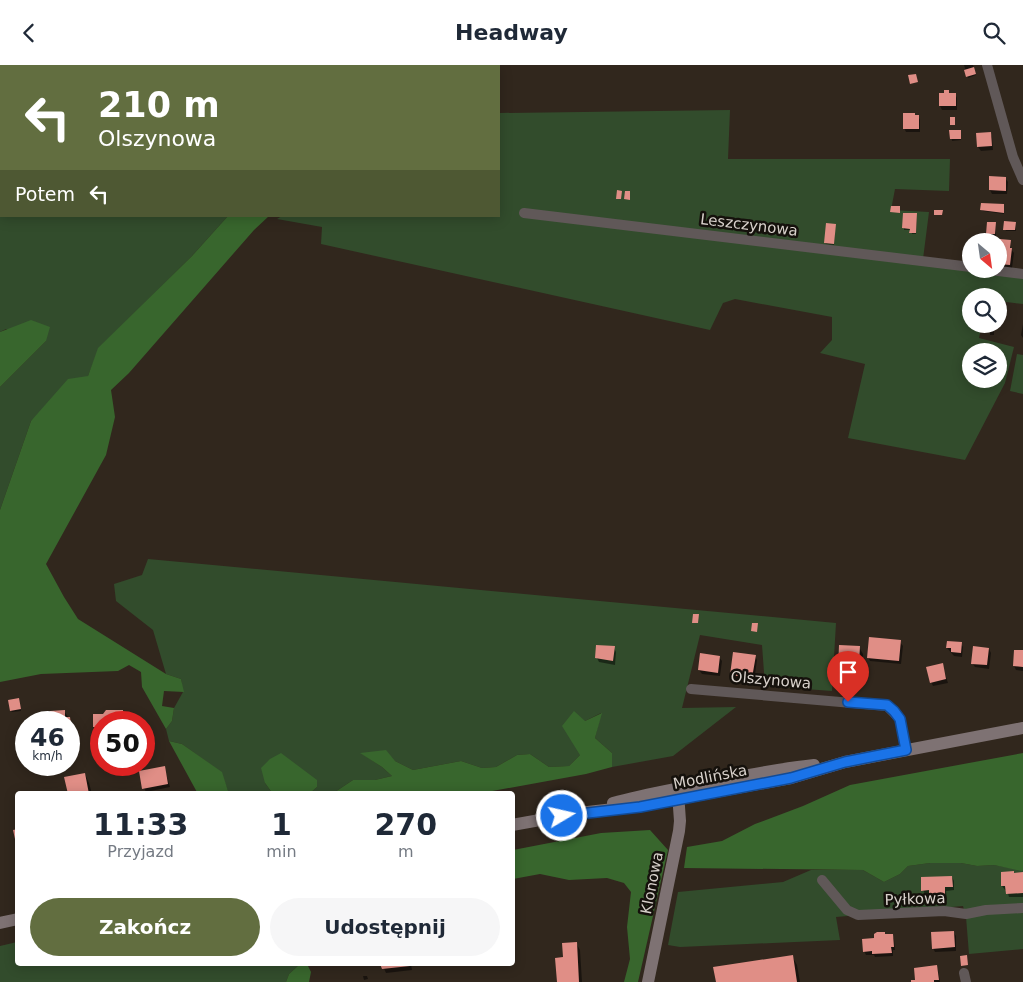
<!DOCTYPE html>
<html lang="pl">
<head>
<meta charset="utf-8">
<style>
	:root { --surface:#fff; --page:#f6f6f7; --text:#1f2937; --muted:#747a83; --accent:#626e40 }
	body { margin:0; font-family:"DejaVu Sans",sans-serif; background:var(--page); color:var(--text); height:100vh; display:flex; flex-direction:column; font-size:19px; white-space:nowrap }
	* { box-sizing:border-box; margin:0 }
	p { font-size:16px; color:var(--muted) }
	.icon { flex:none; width:28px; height:28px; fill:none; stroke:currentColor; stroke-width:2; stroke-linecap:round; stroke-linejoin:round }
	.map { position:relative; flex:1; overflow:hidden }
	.side { position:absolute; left:15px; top:726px; width:500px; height:175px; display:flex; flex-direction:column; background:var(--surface); border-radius:5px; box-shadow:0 2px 12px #0003 }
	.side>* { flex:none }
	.banner { position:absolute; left:0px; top:0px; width:500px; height:152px; box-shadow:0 2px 12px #0003; background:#626e40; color:#fff; overflow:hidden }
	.needle { width:32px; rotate:151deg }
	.buttons { position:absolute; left:962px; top:168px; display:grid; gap:10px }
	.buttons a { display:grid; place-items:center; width:45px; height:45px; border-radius:50%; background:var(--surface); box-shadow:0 2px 12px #0003; font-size:25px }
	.speed { position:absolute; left:15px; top:646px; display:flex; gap:10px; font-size:25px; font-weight:700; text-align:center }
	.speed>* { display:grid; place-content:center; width:65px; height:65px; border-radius:50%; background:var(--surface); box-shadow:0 2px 12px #0003; line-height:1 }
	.speed small { font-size:12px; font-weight:400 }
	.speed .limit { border:8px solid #d22; background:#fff; color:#111 }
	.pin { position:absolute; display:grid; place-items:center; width:42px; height:42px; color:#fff; margin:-51px -21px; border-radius:50% 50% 50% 0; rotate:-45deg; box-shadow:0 0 5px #0007 }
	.pin .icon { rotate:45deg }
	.me { position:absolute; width:55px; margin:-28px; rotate:81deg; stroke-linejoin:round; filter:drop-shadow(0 0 4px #0008) }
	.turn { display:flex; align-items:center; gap:18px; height:105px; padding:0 15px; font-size:22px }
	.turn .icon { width:65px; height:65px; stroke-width:2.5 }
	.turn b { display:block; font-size:35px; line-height:42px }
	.then { display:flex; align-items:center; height:48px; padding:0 15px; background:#0003; gap:10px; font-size:19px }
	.eta { display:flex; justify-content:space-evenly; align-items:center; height:85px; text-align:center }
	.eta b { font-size:30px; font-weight:700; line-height:35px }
	.primary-button { display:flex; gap:10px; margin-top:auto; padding:10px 15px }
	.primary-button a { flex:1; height:58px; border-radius:30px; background:var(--accent); color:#fff; font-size:20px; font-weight:700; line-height:58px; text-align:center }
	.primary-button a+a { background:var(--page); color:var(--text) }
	header { display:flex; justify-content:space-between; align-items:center; height:65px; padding:0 15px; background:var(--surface); font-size:22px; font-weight:700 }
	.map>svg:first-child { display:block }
	.green { fill:#324c2c; fill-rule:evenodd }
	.forest { fill:#38662d }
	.shadow { fill:#0007 }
	.building { fill:#e08e86 }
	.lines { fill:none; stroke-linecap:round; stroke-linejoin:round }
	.street { stroke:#605858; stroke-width:10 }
	.secondary { stroke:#7e7273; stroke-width:12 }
	.route-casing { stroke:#114b97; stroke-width:12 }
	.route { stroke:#1a73e8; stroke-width:9 }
	.labels { text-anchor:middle; stroke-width:5; stroke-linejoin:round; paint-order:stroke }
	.street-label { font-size:15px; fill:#d8d1cb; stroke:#15110c }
</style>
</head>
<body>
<header><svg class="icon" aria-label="back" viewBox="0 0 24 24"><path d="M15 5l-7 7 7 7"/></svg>Headway<svg class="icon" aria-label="search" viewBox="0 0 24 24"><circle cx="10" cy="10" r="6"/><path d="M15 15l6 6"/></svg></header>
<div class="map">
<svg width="1023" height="917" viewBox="0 0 1023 917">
	<rect width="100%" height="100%" fill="#31271d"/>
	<path class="green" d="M0 0H365L1 1V151H228L192 191 99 283 88 311 31 356 0 445V322L46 276 6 264 0 267Z
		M730 45 728 94H950L949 126 895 124 891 145 929 147 923 194 971 204H988L1023 209V239L999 236V231H971V259H982L979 273 1014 282 1005 318 965 395 848 373 865 299 820 288 832 275V252L735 234 723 238 710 265 321 179 322 162 277 154 282 151H499V48ZM971 286H999V314H971Z
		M1017 289 1023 290V329L1010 326Z
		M148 494 836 558 832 626 765 621 762 580 700 570 682 643 736 642 673 691 612 702V688L595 673 601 648 585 656 580 690 569 701 549 702 530 689 517 690 496 702 482 703 461 696 413 705 395 696 361 688 382 702 392 711 375 715H353L332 729H309L317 722 265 718 273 729H229L221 707 182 679 169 676 166 664 172 656 174 643 183 627 181 614 166 609 153 565 116 536 114 519 142 510Z
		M930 798H961L977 801 994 800 1023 805V884L969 889 966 852 963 841 836 852 840 875 680 882 668 880 678 827 783 817 811 805H863L884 817 900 809 908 801Z
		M17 877 18 899H300L289 909 286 917H0V881Z"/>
	<path class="forest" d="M228 151H269L254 165 129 308 111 325 115 352 106 390 46 499 64 532 78 554 166 609 181 614 184 627 164 626 162 641 174 643 172 656 166 664 142 622 141 607 129 600 118 606 41 609 0 617V445L31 356 68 314 88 311 98 283 192 191Z
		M31 255 50 262 46 276 0 322V267Z
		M574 646 585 656 602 648 595 673 612 688V702L586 709 476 729H332L353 715H375L392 711 382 702 360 688 386 685 395 696 413 705 461 696 482 703 496 702 517 690 530 689 549 702 569 701 580 690 562 661Z
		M169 676 182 679 222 707 229 729H198Z
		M281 688 317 715V722L309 729H273L265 718 261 703 270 694Z
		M1023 688V805L1022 806 994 800 977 801 961 798H930L908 801 900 809 884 817 863 805 684 803 687 782 722 776 755 759 803 741 850 720Z
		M650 765 668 785 638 917H624L630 894 627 862 631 827 624 818 607 813 569 815 540 809 513 814V785L601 768Z
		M300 899H307L311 907 309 917H286L289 909Z"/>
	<path class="shadow" d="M964 0H973L976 10 968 13Z
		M948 26 950 29H955L957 33V45H942L940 41Z
		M915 51H918L920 55V67H906L904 63Z
		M951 66H960L961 75 952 76Z
		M990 68 992 72 993 85 981 86 978 82 977 69Z
		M1005 113 1008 117 1007 129H992L990 125Z
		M1004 141V149L983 146 982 145Z
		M904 149 917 150 916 169H912L911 165H904Z
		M995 158 996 171 988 170 987 169Z
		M1015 158 1016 166H1006L1005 164Z
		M835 160 834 180 826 179 825 178Z
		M1010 176 1011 184 1014 188 1012 203 999 202V183H1002Z
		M999 243 1002 245 1000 255H999Z
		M1023 259V273L1021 270Z
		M990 265H994V270H990Z
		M900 577 903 581 901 599 870 596 868 592Z
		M961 579 963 582 962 592 954 591 947 583Z
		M859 582 863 589 861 621H850L846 614 847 610H843L839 603Z
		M614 583 616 587 615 600 599 597 597 593Z
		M989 584 991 588 989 604 975 602 972 598Z
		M1015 586 1023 587V606L1016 605 1014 601Z
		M755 591 757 595 754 617 733 614 731 610Z
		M719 592 722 596 720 611 702 609 699 605Z
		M942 599 948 618 933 621 931 617Z
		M19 636 21 646 12 647 11 646Z
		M64 646 73 659 75 673 69 674V658L52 652Z
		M122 646 126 653V658H101V668H98L95 662 104 650Z
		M33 654H36V658H33Z
		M164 702 170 722 146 727 144 723Z
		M85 709 89 718 92 729H69Z
		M1002 808H1023V832H1009L1007 825H1005L1002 821Z
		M952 812 954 816V825L946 826 947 835 933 836 930 829H925L923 825Z
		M884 868 886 871 892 870 894 874 895 885H893V891L875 892 874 890H866L864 886Z
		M954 868 956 871V886L935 887 933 883Z
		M576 878 580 885 582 917H558L564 893Z
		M792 891 797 900 800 917H717Z
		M382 899H411L412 905 386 908Z
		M936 901 938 905 940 917H912Z
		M363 911H367L368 914 364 915Z"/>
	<path class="building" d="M974 2 976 9 966 12 964 5Z
		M916 9 918 17 910 19 908 10Z
		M944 25H949V28H956V41H939V28H944Z
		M903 48H915V50H919V64H903Z
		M950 52H955V60H950Z
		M949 65H961V74H950Z
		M991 67 992 81 977 82 976 68Z
		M989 111 1006 112V126L989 125Z
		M617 125 622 126 621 134H616Z
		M625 126H630V135L624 134Z
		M981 138 1004 139V148L980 145Z
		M891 141H900V148L890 147Z
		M934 145H943L942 150H934Z
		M903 148H917L916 168H909L910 164 902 163Z
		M1004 156 1016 157 1015 165H1003Z
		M987 157H996L995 169H986Z
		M826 158 836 159 834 179 824 178Z
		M1000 174 1011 175 1010 183H1012L1010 200 999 199Z
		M693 549H699L698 558H692Z
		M752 558H758L757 567 751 566Z
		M869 572 901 575 899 596 867 593Z
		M947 576 962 577 961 588 951 587V583H946Z
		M596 580 615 581 613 596 595 593Z
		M839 580 860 581 858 615H845L846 604H838Z
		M973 581 989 583 987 600 971 599Z
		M1014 585H1023V602L1013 601Z
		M733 587 756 590 752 613 730 610Z
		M700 588 720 591 718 608 698 605Z
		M943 598 946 614 930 618 926 602Z
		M19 633 21 644 10 646 8 635Z
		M65 645V652H70L72 667H69V658H41L40 652 51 651 50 646Z
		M106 645H123V658H101V662H93V649H103Z
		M117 700H124L125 706 118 707Z
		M165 701 168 719 142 724 139 706Z
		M85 708 89 729H68L64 712Z
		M18 764V782L17 783 13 765Z
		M1014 806V808L1023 807V828L1006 829 1005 821H1001V807Z
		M952 811 953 822H945V832L929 833V825L921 826V812Z
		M954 866 955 882 932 884 931 867Z
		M877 867H885V869H893L894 882H891L892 888 872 889V886L863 887 862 874 874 873V869Z
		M577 877 579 917H557L555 893 563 892 562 878Z
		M793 890 797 917H716L713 902Z
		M967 890 968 900 961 901 960 891Z
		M380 899H410V901L382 904Z
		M937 900 939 915H934V917H911V915H915L914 903Z"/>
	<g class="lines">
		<path class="street" d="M987 0 1013 92 1023 115
			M524 148 971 202
			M982 204 1023 209
			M691 624 887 641 900 654 906 685
			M822 815 847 845 858 850 944 846 966 849 986 845 1023 843
			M964 908 966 917"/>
		<path class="secondary" d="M613 738C641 730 671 725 700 719 738 712 776 704 814 700
			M512 760 579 748 640 741 791 713 845 697 1023 663
			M0 858 18 854
			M648 917 679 766 680 756 678 728"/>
	</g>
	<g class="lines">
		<defs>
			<path id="route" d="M562 751 640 742 791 713 845 697 906 685 900 654 894 646 887 640 848 637"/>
		</defs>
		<use href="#route" class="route-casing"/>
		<use href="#route" class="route"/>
	</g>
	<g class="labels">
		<g class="street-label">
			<text transform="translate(749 160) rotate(7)" y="5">Leszczynowa</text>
			<text transform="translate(771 615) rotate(5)" y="5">Olszynowa</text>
			<text transform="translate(710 712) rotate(-11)" y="5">Modlińska</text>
			<text transform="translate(652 818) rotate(-79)" y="5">Klonowa</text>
			<text transform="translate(915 834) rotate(-2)" y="5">Pyłkowa</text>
		</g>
	</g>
</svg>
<div class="buttons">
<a><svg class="needle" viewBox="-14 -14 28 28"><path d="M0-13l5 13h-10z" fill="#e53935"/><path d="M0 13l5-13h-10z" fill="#747a83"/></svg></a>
<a><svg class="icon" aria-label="search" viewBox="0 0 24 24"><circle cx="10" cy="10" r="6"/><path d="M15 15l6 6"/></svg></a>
<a><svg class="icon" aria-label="layers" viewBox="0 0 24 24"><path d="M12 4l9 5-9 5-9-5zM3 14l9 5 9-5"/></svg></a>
</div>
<div class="speed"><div>46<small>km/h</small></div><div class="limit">50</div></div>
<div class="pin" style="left:848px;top:637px;background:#d93025"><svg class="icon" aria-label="arrive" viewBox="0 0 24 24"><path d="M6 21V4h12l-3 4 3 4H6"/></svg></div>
<svg class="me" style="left:562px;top:751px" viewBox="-20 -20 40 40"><circle r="17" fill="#1a73e8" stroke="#fff" stroke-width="3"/><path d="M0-11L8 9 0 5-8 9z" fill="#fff"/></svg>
<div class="banner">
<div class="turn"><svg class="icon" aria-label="left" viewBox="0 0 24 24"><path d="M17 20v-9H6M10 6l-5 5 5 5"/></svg><div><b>210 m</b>Olszynowa</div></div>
<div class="then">Potem<svg class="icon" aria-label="left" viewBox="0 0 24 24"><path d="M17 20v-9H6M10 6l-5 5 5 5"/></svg></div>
</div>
<section class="side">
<div class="eta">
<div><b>11:33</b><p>Przyjazd</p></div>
<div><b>1</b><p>min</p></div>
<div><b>270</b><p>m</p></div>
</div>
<div class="primary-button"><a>Zakończ</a><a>Udostępnij</a></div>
</section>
</div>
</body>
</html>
